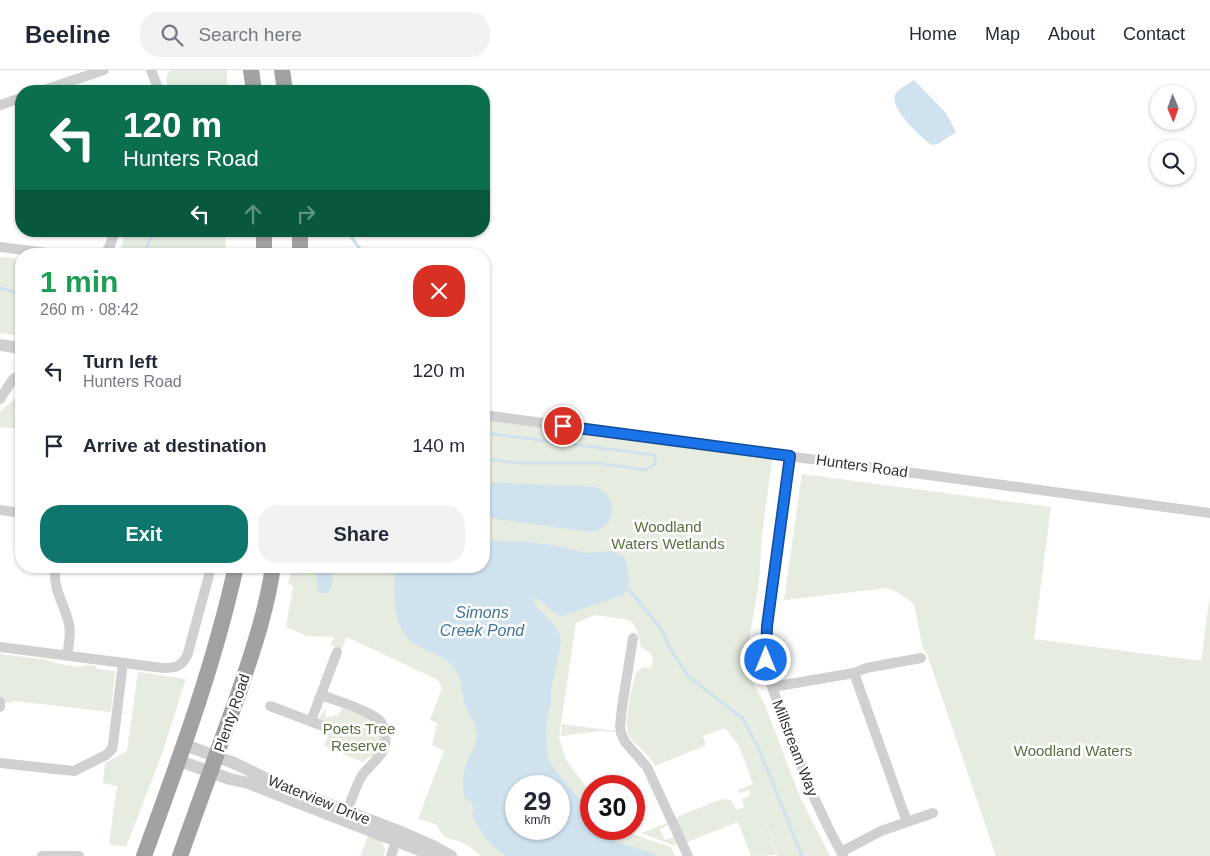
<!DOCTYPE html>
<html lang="en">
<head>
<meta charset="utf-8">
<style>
	:root { --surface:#fff; --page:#f2f2f3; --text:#1f2937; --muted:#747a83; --line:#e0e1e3; --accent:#0f766e }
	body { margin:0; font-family:Arial,sans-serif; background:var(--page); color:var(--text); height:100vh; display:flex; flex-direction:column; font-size:19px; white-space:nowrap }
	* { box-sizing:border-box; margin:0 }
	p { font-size:16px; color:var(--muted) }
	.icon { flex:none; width:28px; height:28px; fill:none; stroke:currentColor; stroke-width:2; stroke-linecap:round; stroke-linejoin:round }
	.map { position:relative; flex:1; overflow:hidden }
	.panel { position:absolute; left:15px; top:178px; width:475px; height:325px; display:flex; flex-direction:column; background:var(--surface); border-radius:20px; box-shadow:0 1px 4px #0004 }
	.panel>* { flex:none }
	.guide { position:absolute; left:15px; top:15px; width:475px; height:152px; border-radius:20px; box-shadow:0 1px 4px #0004; background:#0b6e4f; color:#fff; overflow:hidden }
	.needle { width:32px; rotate:178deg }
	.tools { position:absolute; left:1150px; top:15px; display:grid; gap:10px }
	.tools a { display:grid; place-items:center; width:45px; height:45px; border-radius:50%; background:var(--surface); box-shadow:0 1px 4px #0004; font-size:25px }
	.speed { position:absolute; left:505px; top:705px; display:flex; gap:10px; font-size:25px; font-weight:700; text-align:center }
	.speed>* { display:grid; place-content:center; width:65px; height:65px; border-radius:50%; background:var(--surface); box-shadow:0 1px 4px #0004; line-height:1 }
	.speed small { font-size:12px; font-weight:400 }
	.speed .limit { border:8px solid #d22; background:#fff; color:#111 }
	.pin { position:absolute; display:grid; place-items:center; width:42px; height:42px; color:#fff; margin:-21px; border:2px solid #fff; border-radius:50%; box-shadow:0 1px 5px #0007 }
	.me { position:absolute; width:55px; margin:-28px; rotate:0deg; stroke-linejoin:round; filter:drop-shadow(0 0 4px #0008) }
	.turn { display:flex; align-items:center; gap:18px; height:105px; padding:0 25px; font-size:22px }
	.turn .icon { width:65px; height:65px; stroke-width:2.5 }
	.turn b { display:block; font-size:35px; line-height:42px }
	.lanes { display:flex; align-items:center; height:48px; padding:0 25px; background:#0003; justify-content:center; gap:25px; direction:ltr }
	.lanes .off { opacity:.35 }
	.round { display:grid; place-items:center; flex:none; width:52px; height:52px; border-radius:20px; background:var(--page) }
	.summary { display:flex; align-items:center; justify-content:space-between; height:85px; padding:0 25px }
	h1 { font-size:30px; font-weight:700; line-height:38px; color:#1e9e55 }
	.action { display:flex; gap:10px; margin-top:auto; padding:10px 25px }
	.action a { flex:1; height:58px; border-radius:20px; background:var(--accent); color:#fff; font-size:20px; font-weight:700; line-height:58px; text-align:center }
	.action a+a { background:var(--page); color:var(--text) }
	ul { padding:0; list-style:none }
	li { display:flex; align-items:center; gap:15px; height:75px; padding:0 25px }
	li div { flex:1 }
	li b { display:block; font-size:19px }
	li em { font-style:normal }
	header { display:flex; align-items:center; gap:30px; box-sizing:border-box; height:70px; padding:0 25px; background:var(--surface); border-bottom:1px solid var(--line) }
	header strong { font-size:24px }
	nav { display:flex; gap:28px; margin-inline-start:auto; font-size:18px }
	.search { width:350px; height:45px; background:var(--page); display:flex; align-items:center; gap:12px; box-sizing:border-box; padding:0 18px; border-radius:20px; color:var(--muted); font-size:19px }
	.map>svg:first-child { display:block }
	.green { fill:#e6ecdf; fill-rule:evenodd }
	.water { fill:#cfe2ee; fill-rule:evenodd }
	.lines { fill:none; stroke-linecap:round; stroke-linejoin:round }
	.stream { stroke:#cfe2ee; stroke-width:3 }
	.minor { stroke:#d0d0d0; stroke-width:10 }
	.tertiary { stroke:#d0d0d0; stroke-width:12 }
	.trunk { stroke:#a2a2a2; stroke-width:16 }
	.route-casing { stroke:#114b97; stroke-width:12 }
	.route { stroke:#1a73e8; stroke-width:9 }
	.labels { text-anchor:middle; stroke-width:5; stroke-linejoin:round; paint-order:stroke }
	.street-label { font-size:15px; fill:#333; stroke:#fff }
	.park-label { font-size:15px; fill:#56703f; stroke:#fff }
	.water-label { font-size:16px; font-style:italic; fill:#3f7597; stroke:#fff }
</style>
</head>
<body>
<header>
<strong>Beeline</strong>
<div class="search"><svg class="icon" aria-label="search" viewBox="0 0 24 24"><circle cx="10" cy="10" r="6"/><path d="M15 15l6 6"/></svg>Search here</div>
<nav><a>Home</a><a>Map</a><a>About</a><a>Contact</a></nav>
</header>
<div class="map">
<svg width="1210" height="786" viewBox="0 0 1210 786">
	<rect width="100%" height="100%" fill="#fff"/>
	<path class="green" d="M173 0H227V21H170L166 10 168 2Z
		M126 161H226L225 184H119Z
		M0 187 21 189V266L0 263Z
		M21 323 19 359 0 357V342Z
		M484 346 773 384 762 465 759 513 748 576 747 592 751 609 765 635 800 727 830 786H778L753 715 777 785 751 786 738 752 687 772 676 749 679 746 722 729 731 730 737 740 744 737 742 729 751 725 749 720 740 723 737 720 753 714 739 676 725 658 703 666 706 675 655 696C650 685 639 678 631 669 621 658 632 618 636 603L643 597 651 598 653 587 650 583 641 577C638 567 639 557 629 550L595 545 576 553 559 668 566 690 591 723V759H623L627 762 671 777 675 786H481C476 782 471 777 465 774 450 766 445 773 436 754L418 749 444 681 432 675 437 653 430 650 442 618 438 610 347 567 341 579 330 575 334 567 307 566 286 557 293 516 288 514 293 496H484ZM516 716H559V759H516Z
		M802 404 1051 437 1034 569 1201 591 1210 525V786H996L927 584 923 579 914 534 899 523 887 518 784 530Z
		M0 584 47 590 55 593 80 597 86 595H94L98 599 115 601 111 642 14 631 10 633 0 631Z
		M138 602 186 609 162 684 126 777 109 774 117 716 103 713 105 693 127 681Z
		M342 638 374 650 381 660 380 677 374 686 369 687 363 692 324 676 332 655 318 650 323 642 326 639 325 647 328 648 329 646 333 647 334 645 338 646Z
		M562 654 615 661V662L599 661 561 666Z
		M667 753 668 755 660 759 665 770 674 767 677 774 673 775 641 763Z
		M368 766 381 770 385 779 384 786H360Z"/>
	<path class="water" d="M914 10 946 43 956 62 938 74 932 75C922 69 889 38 895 25 898 18 908 14 914 10Z
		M484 412 596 417C619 428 618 457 591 462L490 448 484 445Z
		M484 470 529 472 553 475 586 483 612 481 624 487 627 493 629 512 627 521 623 525 561 546C551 544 546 533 537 528L534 529 535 536C546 546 560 557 561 573L551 619V633L548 640 546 661 548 689 554 699 575 724 591 747V759H601C620 780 636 774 658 786H506C487 772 482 765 472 744 476 738 473 730 465 729 463 717 462 707 466 695 470 682 480 674 476 659 474 651 468 643 465 635 462 623 462 608 454 598 446 587 430 582 418 576 391 562 394 522 395 496H484ZM559 716V759H516V716Z
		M316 496H333L332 518 327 523H319L317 520Z"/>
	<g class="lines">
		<path class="stream" d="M347 161 360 179V184
			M144 184 154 161
			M0 218 21 224
			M484 363 655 385V394L645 400 597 393H519L484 389
			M628 518 661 559 673 583 688 606 743 649 759 679 802 786"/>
		<path class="minor" d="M151 0 159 21
			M41 21 104 0
			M0 35 21 28
			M0 177 55 184
			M104 184 109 178 115 161
			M0 329 13 309 21 305
			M484 345 1210 443
			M790 386 767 555 766 590 772 617 810 719 827 755 843 786
			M0 440 21 443
			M55 496C53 522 64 532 69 554 71 564 69 575 67 585
			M633 568 622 637 620 657 621 663 625 672 647 697 688 786
			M0 577 163 598C176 598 183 596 188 583L209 505 210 496
			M854 603 907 752
			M772 617 854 603 866 598 921 588
			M321 625C338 631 359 637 375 647 381 650 384 656 385 663 389 687 369 692 360 709 355 719 351 731 347 741
			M270 636 323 656
			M0 637V632
			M311 651 337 582
			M0 693 74 701 106 685 112 679 113 674 123 593
			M841 782 881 761 933 743
			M42 786H79
			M391 786 396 771"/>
		<path class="tertiary" d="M0 275 21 278
			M185 675 234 693 277 714 401 762 433 776 451 786
			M180 691 230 709 248 713 435 786"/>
		<path class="trunk" d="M251 0 254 21
			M282 0 285 21
			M300 161V184
			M264 184V161
			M144 786C179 690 214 596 236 496
			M180 786C199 732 219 679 238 625 252 583 267 540 273 496"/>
	</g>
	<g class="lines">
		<defs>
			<path id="route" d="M563 356 790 386 767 556 766 590"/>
		</defs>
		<use href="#route" class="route-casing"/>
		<use href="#route" class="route"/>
	</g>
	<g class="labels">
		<g class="street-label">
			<text transform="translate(862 396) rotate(8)" y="5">Hunters Road</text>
			<text transform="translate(232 643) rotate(-71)" y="5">Plenty Road</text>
			<text transform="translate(795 678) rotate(69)" y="5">Millstream Way</text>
			<text transform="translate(319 730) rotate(22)" y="5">Waterview Drive</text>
		</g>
		<g class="park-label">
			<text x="668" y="462">Woodland<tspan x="668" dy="17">Waters Wetlands</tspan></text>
			<text x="359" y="664">Poets Tree<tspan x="359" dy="17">Reserve</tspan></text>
			<text x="1073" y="686">Woodland Waters</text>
		</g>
		<g class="water-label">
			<text x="482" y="548">Simons<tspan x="482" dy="18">Creek Pond</tspan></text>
		</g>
	</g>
</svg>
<div class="tools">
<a><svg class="needle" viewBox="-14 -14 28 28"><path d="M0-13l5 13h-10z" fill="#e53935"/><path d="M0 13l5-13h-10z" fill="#747a83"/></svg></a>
<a><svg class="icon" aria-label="search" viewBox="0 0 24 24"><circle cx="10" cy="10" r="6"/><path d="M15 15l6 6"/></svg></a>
</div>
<div class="speed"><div>29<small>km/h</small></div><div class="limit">30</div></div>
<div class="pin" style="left:563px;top:356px;background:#d93025"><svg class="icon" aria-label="arrive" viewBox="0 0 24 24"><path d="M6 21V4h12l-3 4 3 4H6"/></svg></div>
<svg class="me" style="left:766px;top:590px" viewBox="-20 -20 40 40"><circle r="17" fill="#1a73e8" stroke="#fff" stroke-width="3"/><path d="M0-11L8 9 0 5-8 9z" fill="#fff"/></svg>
<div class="guide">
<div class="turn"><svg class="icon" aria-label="left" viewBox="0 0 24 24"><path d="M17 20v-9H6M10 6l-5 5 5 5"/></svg><div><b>120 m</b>Hunters Road</div></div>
<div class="lanes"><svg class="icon" aria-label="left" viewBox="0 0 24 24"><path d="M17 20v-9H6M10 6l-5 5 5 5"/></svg><svg class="icon off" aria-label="ahead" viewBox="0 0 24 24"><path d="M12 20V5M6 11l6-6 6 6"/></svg><svg class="icon off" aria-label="right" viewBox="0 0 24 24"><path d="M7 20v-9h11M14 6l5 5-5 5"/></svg></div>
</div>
<section class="panel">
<div class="summary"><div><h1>1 min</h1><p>260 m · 08:42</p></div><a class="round" style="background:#d93025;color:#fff"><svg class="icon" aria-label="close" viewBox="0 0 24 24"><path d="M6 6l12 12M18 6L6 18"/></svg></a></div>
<ul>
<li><svg class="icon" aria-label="left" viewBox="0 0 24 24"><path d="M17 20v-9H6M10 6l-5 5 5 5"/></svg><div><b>Turn left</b><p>Hunters Road</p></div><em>120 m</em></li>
<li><svg class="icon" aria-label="arrive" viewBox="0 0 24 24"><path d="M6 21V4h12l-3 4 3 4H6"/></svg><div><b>Arrive at destination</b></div><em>140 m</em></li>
</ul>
<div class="action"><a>Exit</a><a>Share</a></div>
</section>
</div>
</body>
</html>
